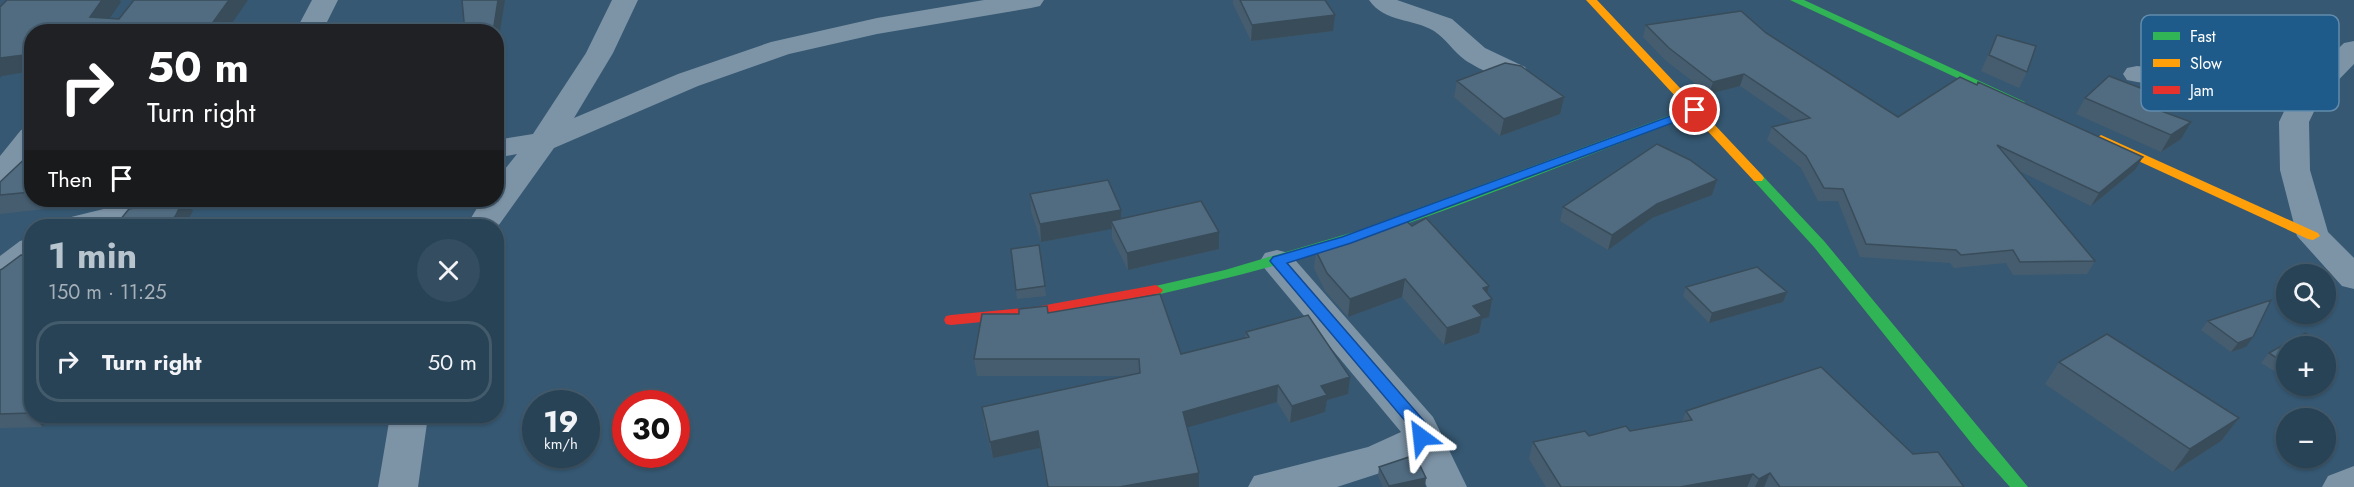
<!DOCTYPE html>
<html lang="en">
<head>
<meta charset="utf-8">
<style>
	:root { --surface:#284256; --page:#344d60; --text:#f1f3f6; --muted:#a5b0b9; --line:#445b6c; --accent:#b9c5ce }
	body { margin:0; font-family:Jost,sans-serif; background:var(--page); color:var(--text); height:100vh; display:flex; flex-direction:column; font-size:22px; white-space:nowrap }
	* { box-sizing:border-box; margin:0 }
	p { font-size:20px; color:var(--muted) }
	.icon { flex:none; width:33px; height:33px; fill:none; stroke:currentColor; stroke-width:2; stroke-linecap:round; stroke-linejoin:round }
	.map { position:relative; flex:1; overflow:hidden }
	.sheet { position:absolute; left:24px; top:219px; width:480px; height:204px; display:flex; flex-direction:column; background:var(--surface); border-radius:24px; box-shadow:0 2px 4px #0004,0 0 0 2px var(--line) }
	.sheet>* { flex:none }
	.banner { position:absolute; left:24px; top:24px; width:480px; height:183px; border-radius:24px; box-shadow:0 2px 4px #0004,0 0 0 2px var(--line); background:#202124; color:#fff; overflow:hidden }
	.tools { position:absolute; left:2276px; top:264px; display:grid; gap:12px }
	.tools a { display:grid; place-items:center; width:60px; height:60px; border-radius:50%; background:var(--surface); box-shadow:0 2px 4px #0004,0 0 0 2px var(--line); font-size:30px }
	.speed { position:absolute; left:522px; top:390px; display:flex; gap:12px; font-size:30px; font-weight:700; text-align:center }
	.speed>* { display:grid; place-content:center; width:78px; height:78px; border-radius:50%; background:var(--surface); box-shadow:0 2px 4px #0004,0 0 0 2px var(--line); line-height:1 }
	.speed small { font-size:15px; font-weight:400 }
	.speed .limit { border:9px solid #d22; background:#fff; color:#111 }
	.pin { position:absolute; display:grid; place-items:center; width:51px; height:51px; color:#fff; margin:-26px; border:3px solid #fff; border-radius:50%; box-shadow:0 2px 6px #0007 }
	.me { position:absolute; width:66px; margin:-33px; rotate:330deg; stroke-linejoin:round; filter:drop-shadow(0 0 4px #0008) }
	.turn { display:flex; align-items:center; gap:21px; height:126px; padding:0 24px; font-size:27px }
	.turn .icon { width:78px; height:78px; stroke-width:2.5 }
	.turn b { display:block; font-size:42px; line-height:51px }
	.then { display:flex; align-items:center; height:57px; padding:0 24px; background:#0003; gap:12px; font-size:22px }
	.round { display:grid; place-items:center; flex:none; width:63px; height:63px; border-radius:32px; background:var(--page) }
	.overview { display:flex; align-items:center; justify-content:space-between; height:102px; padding:0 24px }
	h1 { font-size:36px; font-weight:700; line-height:45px; color:var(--accent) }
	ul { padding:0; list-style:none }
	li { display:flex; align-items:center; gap:18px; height:81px; margin:0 12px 9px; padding:0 12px; border:3px solid var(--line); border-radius:24px }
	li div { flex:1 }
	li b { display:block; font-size:22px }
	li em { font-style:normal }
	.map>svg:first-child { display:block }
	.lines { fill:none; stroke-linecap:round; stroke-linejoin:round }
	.street { fill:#7d94a7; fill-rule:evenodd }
	.fast { fill:#30b455; fill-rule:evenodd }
	.slow { fill:#ff9f0a; fill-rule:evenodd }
	.jam { fill:#e5322d; fill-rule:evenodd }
	.wall { fill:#465d6f }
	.shaded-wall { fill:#394c5a }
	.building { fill:#516c81; stroke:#394c5a; stroke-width:1.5 }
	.route { fill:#1a73e8; stroke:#114b97; stroke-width:1.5 }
	.key { fill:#1e5b8a; stroke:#628cad; stroke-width:1.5 }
	.key-label { font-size:16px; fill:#fff }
</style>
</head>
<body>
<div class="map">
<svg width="2354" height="487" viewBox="0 0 2354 487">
	<rect width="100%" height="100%" fill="#365872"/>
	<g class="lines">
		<path class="street" d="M312 0H338L322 32H295Z
			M612 0H638L613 53 574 118 678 74 771 42 877 18 984 0H1044L1040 6 1031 8 877 34 789 54 698 86 554 148 496 229V226H466L482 200H496V180L517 154 496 158V140L533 134 586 53Z
			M1369 0H1397L1452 19 1485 48 1525 67 1529 73 1525 79C1507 83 1480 70 1465 60 1454 52 1446 39 1434 31 1413 18 1385 23 1369 0Z
			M2354 41V64L2320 99 2309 122 2310 170 2328 232 2354 258V289L2342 286 2297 236 2280 170 2279 122 2289 101 2137 82 2127 80 2123 74 2127 68 2137 66 2300 86 2344 43Z
			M32 127V157L11 183 0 186V156L21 130Z
			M140 200H207L202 207 110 226H58L63 219Z
			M32 238V266L12 281 0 284V256L20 241Z
			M1277 250 1289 253 1433 417 1467 487H1427L1414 462 1337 487H1248L1254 476 1368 447 1401 432 1265 269 1260 261 1265 253Z
			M390 416H428L418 487H378Z
			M2354 466V487H2322L2328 476Z"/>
		<path class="fast" d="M1790 0H1804L2025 102 2023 105H2015Z
			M1695 106 1701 110 1699 113C1566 163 1434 219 1297 259 1251 273 1203 284 1156 295L1149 290 1151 287 1225 270 1357 231Z
			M1758 174 1762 175 1824 241 2028 487H2010L1976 449 1814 247 1754 181 1752 178 1754 175Z"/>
		<path class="slow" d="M1586 0H1597L1762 175 1764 178 1762 181H1754Z
			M2101 135 2318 233 2320 236 2313 240 2308 239 2097 142 2095 139Z"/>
		<path class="jam" d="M1156 285 1163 290 1161 293 1035 317 951 325 946 324 944 320 946 316 951 315 1035 307Z"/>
	</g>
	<path class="wall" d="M1233 0H1325L1333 31 1251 41 1233 4Z
		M1646 25 1766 33 1898 117 2135 170 2091 206 2019 171 2095 261 2087 274 2013 275 2006 263 1954 268 1950 263 1860 257 1838 201H1818L1801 168 1767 140 1772 127 1793 122 1740 86 1709 94 1665 60 1643 37Z
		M1997 35 2027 72 2019 88 1981 71Z
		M1457 81 1560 114 1500 136 1454 97Z
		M2085 98 2164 112 2181 139 2161 152 2076 114Z
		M32 115V142L23 129Z
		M32 152V200H124L0 214V182Z
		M1717 180 1712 195 1652 218 1608 250 1560 221 1563 207Z
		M1030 194 1121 219 1219 232V249L1128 270 1112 238V229L1041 242 1031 211Z
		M1412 226 1489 286 1487 294 1489 317 1482 319 1479 333 1444 345 1402 297 1348 317 1325 291 1314 268 1316 251Z
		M1039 245 1046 296 1017 299 1011 249Z
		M32 256V416H52L43 427 0 428V270Z
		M1686 287 1787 292 1783 302 1709 323 1683 296Z
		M1048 313 1181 354 1245 338 1246 332 1348 394 1327 400 1325 412 1290 423 1277 402 1187 427 1199 487H1047L1040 448 993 458 984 424 982 407 1123 376H977L974 359Z
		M2208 321 2246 347 2231 352 2201 330Z
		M2286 346V378L2261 363 2269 353Z
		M2059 362 2239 418 2221 441 2173 472 2045 384Z
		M1686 411 1913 454 1964 487H1546L1529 459 1533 442 1589 436 1682 422Z
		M1379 467 1425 487H1383L1378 476Z"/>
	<path class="shaded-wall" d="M102 0H120L121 2 100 32 90 17Z
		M229 0H248L226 32H206Z
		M498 0H505L496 56V32H493Z
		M1335 15 1333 31 1251 41 1252 25Z
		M32 54V71L2 76 0 78V58Z
		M1744 74 1740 86 1709 94 1713 82Z
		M1564 97 1560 114 1500 136 1504 119Z
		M2172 100 2162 117 2152 128 2161 111Z
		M2191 122 2181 139 2161 152 2171 135Z
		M2143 157 2135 170 2091 206 2099 193Z
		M1717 180 1712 195 1652 218 1608 250 1612 235 1657 204Z
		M183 200H185L193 211 185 226H167Z
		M1121 210V227L1111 221 1112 229 1041 242 1040 224Z
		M1219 232V249L1128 270 1127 253Z
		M1405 279 1402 297 1348 317 1350 299Z
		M1489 286 1485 302 1492 299 1489 317 1482 319 1479 333 1444 345 1447 328 1473 306 1483 288Z
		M1787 292 1783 302 1709 323 1712 313Z
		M2253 337 2246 347 2231 352 2238 343Z
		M2332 349 2325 358V353Z
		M1350 377 1348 394 1327 400 1325 412 1290 423 1292 406 1321 386Z
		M1278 385 1277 402 1182 429 1183 412Z
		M33 416H52L43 427Z
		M2239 418 2221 441 2173 472 2190 449Z
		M1038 431 1040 448 993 458 990 442Z
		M1199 473V487H1119Z
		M1770 473 1764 487H1755L1759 479Z
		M1753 474 1747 487H1680Z
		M1426 478 1425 487H1388L1389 486Z"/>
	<path class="building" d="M7 0H102L90 17 119 19 134 0H229L206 32H32V54L0 58V7Z
		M462 0H498L493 32H465Z
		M1240 0H1325L1335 15 1252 25Z
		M1741 11 1766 33 1898 117 1960 77 1977 85 1978 82 2143 157 2099 193 1997 145 2095 261 2020 262 2013 250 1961 255 1956 250 1866 244 1843 189 1824 188 1806 156 1772 127 1810 118 1744 74 1713 82 1669 48 1646 25Z
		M1997 35 2036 46 2027 72 1989 55Z
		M1505 63 1521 66 1564 97 1504 119 1457 81Z
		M2109 76 2172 100 2161 111 2191 122 2171 135 2085 98Z
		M32 115V129H23V126Z
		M1657 144 1690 160 1717 180 1657 204 1612 235 1563 207Z
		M32 152V192L0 195V182Z
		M1108 180 1121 210 1040 224 1030 194Z
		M175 200H183L176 215 167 226H115L129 209Z
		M1201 201 1219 232 1127 253 1111 221Z
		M1426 218 1489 286 1483 288 1492 299 1473 306 1482 316 1447 328 1405 279 1350 299 1327 273 1316 251 1405 220 1412 226Z
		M1039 245 1045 286 1016 290 1011 249Z
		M21 255 32 256V412L31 413 0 414V270L2 269Z
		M1757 267 1787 292 1712 313 1686 287Z
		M1160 294 1181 354 1249 337 1246 332 1308 315 1350 377 1321 386 1327 395 1292 406 1278 385 1183 412 1199 473 1119 487H1048L1038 431 990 442 982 407 1140 373 1139 359H974L982 314H1019V309L1047 306 1048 313Z
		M2271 300 2253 337 2238 343 2208 321Z
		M2305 333 2332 349 2325 353V346H2286V364L2269 353Z
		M2107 334 2239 418 2190 449 2059 362Z
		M1821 367 1913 454 1938 452 1964 487H1780L1770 473 1759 479 1753 474 1680 487H1561L1533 442 1585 431 1589 436 1626 426 1630 431 1692 420 1686 411Z
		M1415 455 1426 478 1389 486 1379 467Z"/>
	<path class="route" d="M1695 107 1701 110 1699 113 1351 243 1287 263 1425 422 1429 437 1426 441H1415L1412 429 1270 261 1273 257 1342 237Z"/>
	<rect x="2141" y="15" width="198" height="96" rx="9" class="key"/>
	<rect x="2153" y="32" width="27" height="8" fill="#30b455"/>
	<rect x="2153" y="59" width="27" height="8" fill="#ff9f0a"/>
	<rect x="2153" y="86" width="27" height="8" fill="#e5322d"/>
	<g class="key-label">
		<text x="2190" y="42">Fast</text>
		<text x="2190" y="69">Slow</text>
		<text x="2190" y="96">Jam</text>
	</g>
</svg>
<div class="tools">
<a><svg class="icon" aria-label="search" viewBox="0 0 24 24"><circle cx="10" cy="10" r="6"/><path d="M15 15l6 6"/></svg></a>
<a>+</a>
<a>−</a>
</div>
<div class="speed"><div>19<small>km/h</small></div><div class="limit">30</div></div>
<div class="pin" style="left:1695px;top:110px;background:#d93025"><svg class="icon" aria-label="arrive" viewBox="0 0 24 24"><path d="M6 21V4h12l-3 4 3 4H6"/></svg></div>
<svg class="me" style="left:1421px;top:437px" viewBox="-20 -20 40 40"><path d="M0-17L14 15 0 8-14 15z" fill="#1a73e8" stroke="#fff" stroke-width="4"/></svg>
<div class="banner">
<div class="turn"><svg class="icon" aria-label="right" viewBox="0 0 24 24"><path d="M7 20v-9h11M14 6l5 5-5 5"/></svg><div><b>50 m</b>Turn right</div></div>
<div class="then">Then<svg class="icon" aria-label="arrive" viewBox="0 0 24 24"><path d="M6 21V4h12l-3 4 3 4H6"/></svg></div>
</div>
<section class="sheet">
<div class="overview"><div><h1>1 min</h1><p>150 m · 11:25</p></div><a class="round"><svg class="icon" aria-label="close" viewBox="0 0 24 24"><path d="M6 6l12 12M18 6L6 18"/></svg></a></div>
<ul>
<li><svg class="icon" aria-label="right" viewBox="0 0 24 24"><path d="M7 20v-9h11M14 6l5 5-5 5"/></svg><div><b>Turn right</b></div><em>50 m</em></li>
</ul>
</section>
</div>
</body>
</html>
